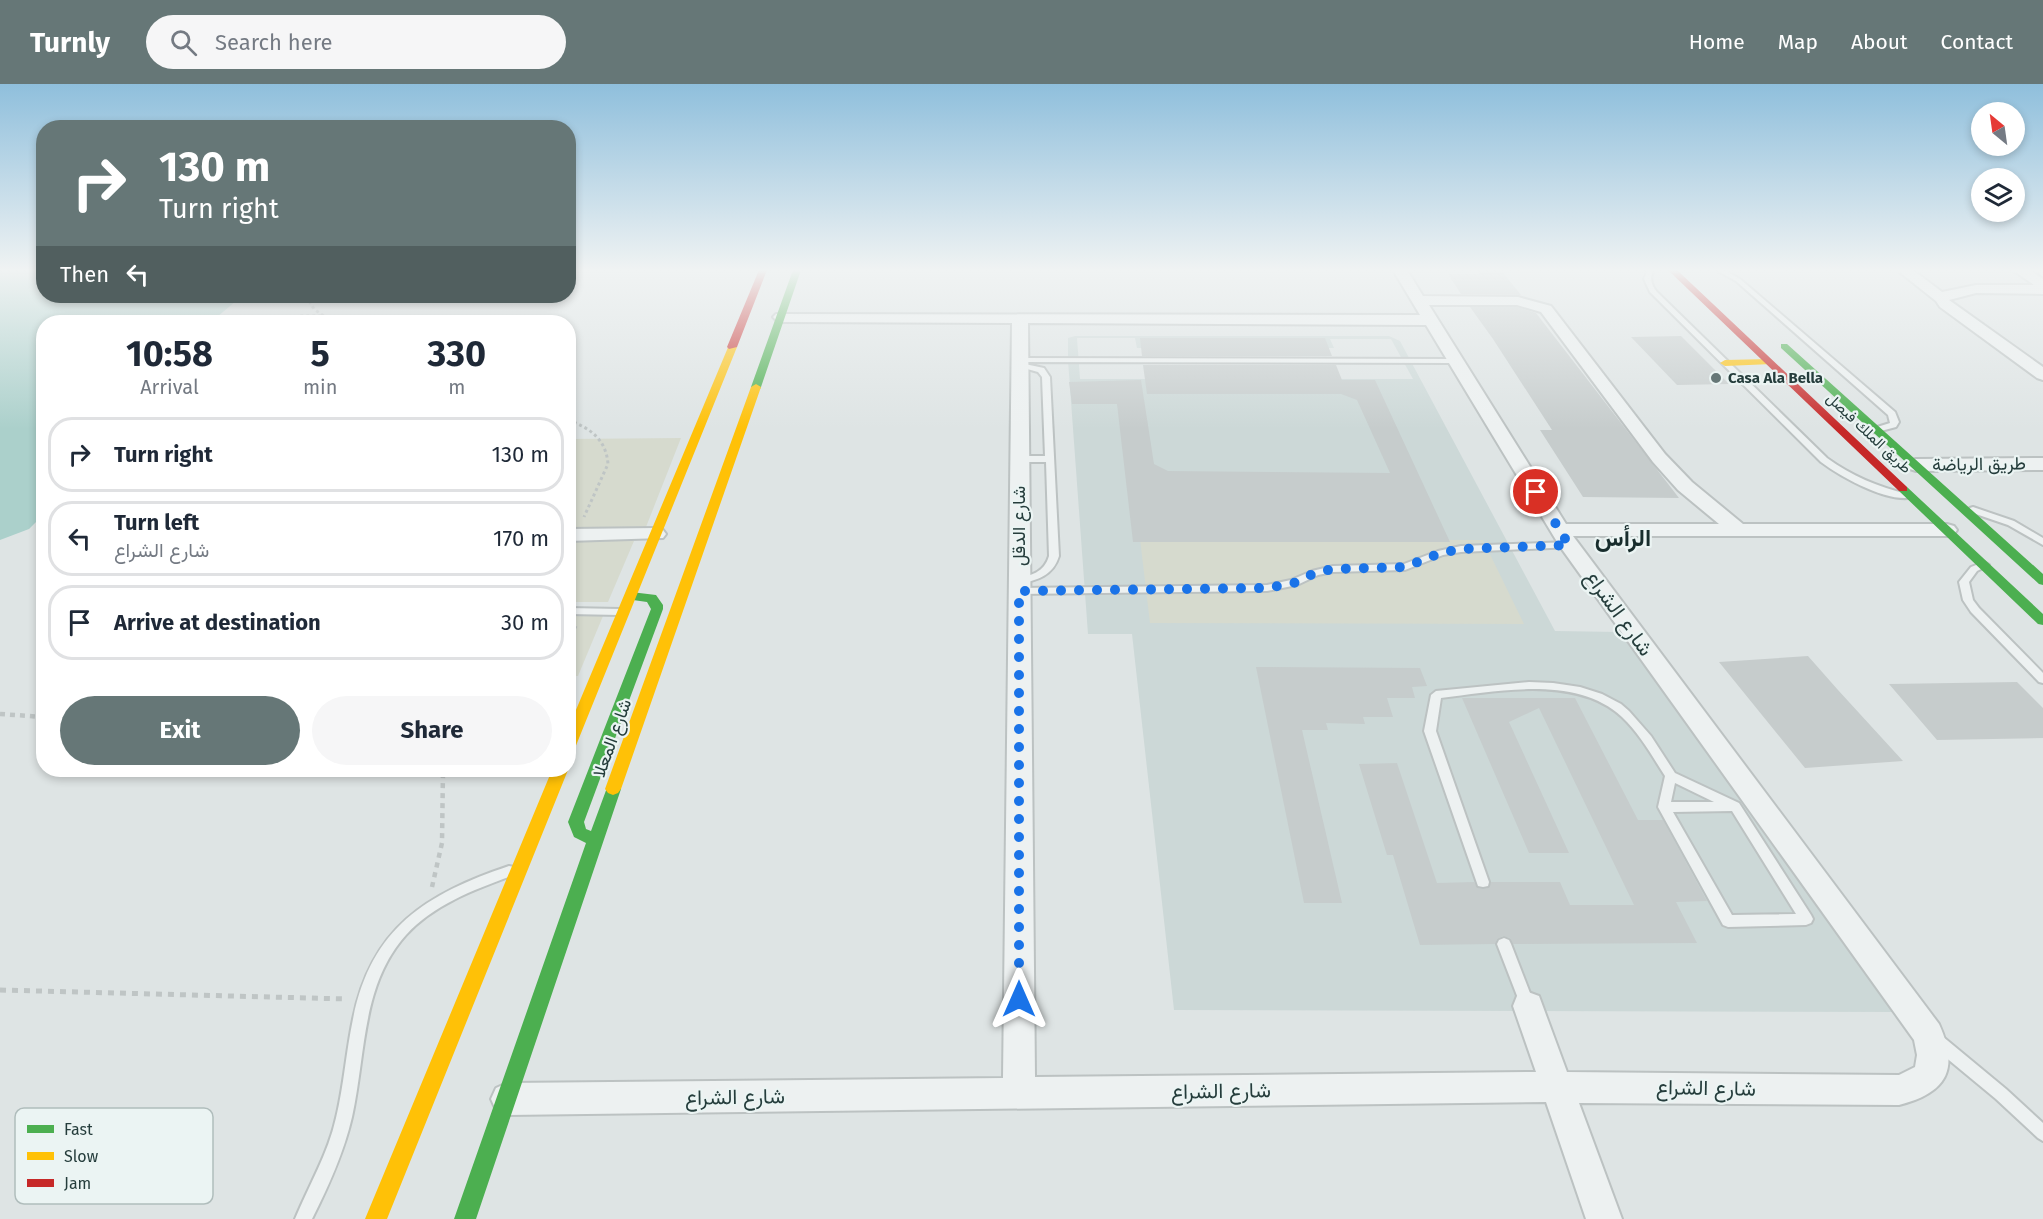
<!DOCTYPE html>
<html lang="en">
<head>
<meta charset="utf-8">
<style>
	:root { --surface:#fff; --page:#f6f6f7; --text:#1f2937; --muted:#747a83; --line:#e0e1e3; --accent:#677 }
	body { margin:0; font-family:"Fira Sans",Vazirmatn,sans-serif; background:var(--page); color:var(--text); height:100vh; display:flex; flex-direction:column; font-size:22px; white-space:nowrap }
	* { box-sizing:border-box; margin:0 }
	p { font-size:20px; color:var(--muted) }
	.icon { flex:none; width:33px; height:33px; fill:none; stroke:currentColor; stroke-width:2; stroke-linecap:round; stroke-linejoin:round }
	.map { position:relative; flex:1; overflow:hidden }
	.details { position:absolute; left:36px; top:231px; width:540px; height:462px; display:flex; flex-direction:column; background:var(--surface); border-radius:24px; box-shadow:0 3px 9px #0003 }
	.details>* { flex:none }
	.guide { position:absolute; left:36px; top:36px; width:540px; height:183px; border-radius:24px; box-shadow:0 3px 9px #0003; background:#677; color:#fff; overflow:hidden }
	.needle { width:39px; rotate:331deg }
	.buttons { position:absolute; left:1971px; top:18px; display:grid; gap:12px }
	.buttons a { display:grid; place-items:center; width:54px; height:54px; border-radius:50%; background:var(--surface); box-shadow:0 3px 9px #0003; font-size:30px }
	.pin { position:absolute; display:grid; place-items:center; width:51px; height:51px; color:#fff; margin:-26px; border:3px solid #fff; border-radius:50%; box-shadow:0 2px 6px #0007 }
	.me { position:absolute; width:66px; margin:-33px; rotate:0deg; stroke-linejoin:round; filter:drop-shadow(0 0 4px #0008) }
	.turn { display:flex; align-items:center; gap:21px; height:126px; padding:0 24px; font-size:27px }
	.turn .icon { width:78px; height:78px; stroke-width:2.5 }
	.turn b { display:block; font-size:42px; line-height:51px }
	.then { display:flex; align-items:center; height:57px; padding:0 24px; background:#0003; gap:12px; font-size:22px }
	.eta { display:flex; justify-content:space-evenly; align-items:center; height:102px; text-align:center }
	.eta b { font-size:36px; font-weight:700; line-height:42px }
	.button { display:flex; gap:12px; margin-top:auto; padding:12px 24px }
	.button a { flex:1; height:69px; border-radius:36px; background:var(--accent); color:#fff; font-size:24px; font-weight:700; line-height:69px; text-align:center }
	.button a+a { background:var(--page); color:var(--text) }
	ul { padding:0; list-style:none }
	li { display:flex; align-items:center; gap:18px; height:75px; margin:0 12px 9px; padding:0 12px; border:3px solid var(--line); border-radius:24px }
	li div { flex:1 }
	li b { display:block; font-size:22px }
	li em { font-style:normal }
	header { display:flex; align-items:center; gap:36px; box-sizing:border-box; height:84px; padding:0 30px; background:var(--accent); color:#fff }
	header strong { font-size:28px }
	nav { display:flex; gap:33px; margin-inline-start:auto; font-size:21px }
	.search { width:420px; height:54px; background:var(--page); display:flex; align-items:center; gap:15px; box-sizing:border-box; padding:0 21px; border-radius:33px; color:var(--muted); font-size:22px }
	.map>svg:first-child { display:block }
	.built { fill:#ccd8d7; fill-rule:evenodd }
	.green { fill:#d6dace }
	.water { fill:#abd0cb }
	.building { fill:#c6cccc }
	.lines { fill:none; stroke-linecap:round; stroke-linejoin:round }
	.lane-casing { stroke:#bcc2c2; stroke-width:4 }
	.street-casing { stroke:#bcc2c2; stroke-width:4 }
	.path-far2 { stroke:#bfc5c5; stroke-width:3; stroke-dasharray:3 3; stroke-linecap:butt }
	.path-far1 { stroke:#bfc5c5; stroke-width:4.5; stroke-dasharray:5 5; stroke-linecap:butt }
	.path { stroke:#bfc5c5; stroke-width:5; stroke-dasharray:6 6; stroke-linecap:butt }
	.lane { fill:#edf1f1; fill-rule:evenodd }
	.street { fill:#edf1f1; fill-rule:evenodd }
	.fast { fill:#4caf50; fill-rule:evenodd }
	.slow { fill:#ffc107; fill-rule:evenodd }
	.jam { fill:#c62828; fill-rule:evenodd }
	.route { stroke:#1a73e8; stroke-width:10; stroke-dasharray:0 18 }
	.poi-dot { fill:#677; stroke:#ebf4f3; stroke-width:2 }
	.labels { text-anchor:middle; stroke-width:4.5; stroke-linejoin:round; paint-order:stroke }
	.far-poi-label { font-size:15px; font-weight:bold; fill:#253d3c; stroke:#ebf4f3; text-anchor:start }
	.far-street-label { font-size:15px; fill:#253d3c; stroke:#ebf4f3 }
	.street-label { font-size:18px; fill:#253d3c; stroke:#ebf4f3 }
	.near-street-label { font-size:21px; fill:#253d3c; stroke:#ebf4f3 }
	.district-label { font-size:24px; font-weight:bold; fill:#182d2d; stroke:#ebf4f3 }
	.key { fill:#ebf4f3; stroke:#b0bdbc; stroke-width:1.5 }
	.key-label { font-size:16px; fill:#253d3c }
</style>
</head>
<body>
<header>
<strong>Turnly</strong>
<div class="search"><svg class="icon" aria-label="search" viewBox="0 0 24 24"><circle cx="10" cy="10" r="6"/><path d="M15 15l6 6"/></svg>Search here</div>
<nav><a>Home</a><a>Map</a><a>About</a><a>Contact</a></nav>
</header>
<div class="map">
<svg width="2043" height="1135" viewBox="0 0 2043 1135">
	<rect width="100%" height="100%" fill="#dee4e4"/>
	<path class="built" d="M1075 252H1389L1400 257 1555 547 1619 548 1902 928 1174 926 1132 550H1088L1068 276V254ZM1135 254 1137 264H1334L1330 255H1391L1413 295H1080L1077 254Z"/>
	<path class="green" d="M681 354 646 443 569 444 568 355Z
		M1140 455 1483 456 1524 540 1150 539Z
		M568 457H634L608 518H569Z
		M568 532H603L578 592H569Z"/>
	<path class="water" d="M0 186H43L44 212H242L211 238H44L43 431 29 445 0 456Z"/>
	<path class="building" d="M1478 186H1501L1521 211 1461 210 1448 190H1480Z
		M1470 223H1517L1536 229 1679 414 1583 413 1540 346H1552L1493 255Z
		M1681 252 1729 300 1677 301 1631 253Z
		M1140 254H1325L1332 272H1142Z
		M1143 281H1336L1342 296H1375L1450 458H1133L1117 320H1072L1069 298 1141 296 1154 380 1168 387 1390 389 1357 316 1341 310H1147Z
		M1808 572 1838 606 1903 677 1805 684 1719 578Z
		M1256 583 1420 584 1427 602 1412 603 1415 614H1387L1393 633H1363L1365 640 1326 639 1328 646H1302L1342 819H1304Z
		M2017 598 2043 624V654L1937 656 1889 600Z
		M1462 614H1575L1638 736H1663L1707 817 1676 818 1697 859 1513 860 1510 854 1503 852 1497 855 1495 860 1420 861 1393 771H1387L1359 680 1397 679 1437 799 1474 798 1478 804 1483 805 1488 804 1491 798H1560L1570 821H1634L1539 624 1509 638 1569 769H1529Z"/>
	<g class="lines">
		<defs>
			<path id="lane" d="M1648 186H1654C1649 194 1651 201 1657 208L1827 374C1852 392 1878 403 1908 410V414C1883 416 1841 393 1821 378L1650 208 1644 195Z
				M1716 186H1724L1740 195 1895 328 1899 338 1896 343 1877 348H1874V344L1890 339 1888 331 1736 197Z
				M1017 274 1454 275 1458 277 1454 279 1020 278 1016 276Z
				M1020 279 1044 284 1050 293 1059 472C1053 492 1037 496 1019 500L1016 499 1014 497 1016 495C1031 491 1044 489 1049 472L1046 378H1019L1015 375 1019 372H1045L1042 293 1038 288 1020 283Z
				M1973 423 2014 437 2043 454V461L2008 441 1970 428 1968 426 1970 424Z
				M1569 458 1574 461 1572 463 1461 468 1443 471 1405 486 1333 488 1318 491 1297 501 1267 507 1019 510 1014 507 1019 504 1267 501 1291 496 1312 487 1333 482 1404 480 1438 467 1461 462Z
				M1984 478 1989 481 1977 487 1969 498 1973 516 1979 524 2043 589V599L2039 598 1971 528 1963 516 1959 498 1971 483Z
				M568 524 620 525 625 528 620 531 568 530Z
				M1529 598 1553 599 1580 603 1602 610 1621 620 1629 627 1651 652 1675 689 1739 719 1811 831 1813 835 1811 839 1806 841 1728 843 1723 841 1658 723 1665 692C1652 672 1640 650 1622 633 1577 591 1497 607 1441 614L1436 647 1489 798 1488 802 1483 803 1478 802 1424 647 1431 611 1436 607ZM1675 699 1714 718H1671ZM1732 727 1796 830 1732 831 1673 728Z
				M509 782 514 783 515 787 514 791C476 805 434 820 406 851 361 901 366 970 352 1033 344 1068 328 1103 312 1135H295C309 1101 328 1070 336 1034 344 1001 346 968 353 935 371 844 426 810 509 782Z
				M1504 854 1509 856 1511 860 1535 922 1533 927 1528 928 1523 927 1521 922 1497 860 1499 856Z
				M1937 950 1942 952 2006 1005 2043 1039V1057L2038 1054 1996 1015 1932 962 1930 957 1932 952Z"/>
			<path id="street" d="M1393 186H1407L1423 212 1518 213 1551 222 1665 370 1692 398 1743 440H1947L1954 442 1957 446 1954 450 1947 452H1573L1939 940C1960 986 1946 1009 1899 1021L1579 1019 1622 1135H1586L1546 1018 507 1031 496 1026 491 1015 496 1004 507 999 1003 994 1012 239 781 238 776 236 773 233 776 230 1420 231ZM1429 221H1517L1541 228 1653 378 1678 406 1719 440H1566ZM1028 239 1426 241 1559 461 1914 956 1917 971 1915 983 1899 991 1567 988 1539 912 1528 908 1517 912 1513 922 1536 988 1035 993Z
				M1897 186H1913L1942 208 1976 201H2034L2013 186H2030L2043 195V210L1976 209 1949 216 2043 283V296L2037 294 1940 223 1936 217Z
				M2043 374V386L1916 387 1910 385 1907 381 1910 377 1916 375Z
				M656 444 663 446 666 450 663 454 568 457V445Z"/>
		</defs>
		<use href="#lane" class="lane-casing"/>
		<use href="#street" class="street-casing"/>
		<path class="path-far2" d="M306 212 314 225 332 238
			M271 238 299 232H322
			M568 336C590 344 606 355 608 380L584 433
			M570 555 576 542"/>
		<path class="path-far1" d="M568 559 571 554
			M0 630 44 633
			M432 803 442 759 443 686"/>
		<path class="path" d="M0 906 347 915"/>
		<use href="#lane" class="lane"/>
		<use href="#street" class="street"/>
		<path class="fast" d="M793 186H801L761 303 760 305H752L751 303Z
			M1781 260H1787L2043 490V501L2039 500 1781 264Z
			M1903 402 1907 403 2043 530V541L2038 540 1899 407V403Z
			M631 508 656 511 663 521V525L584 738 586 745 591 747 608 701 613 699 618 701 621 705 476 1135H454L586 759 574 753 568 738 651 525 647 518 626 515 625 512 626 509Z"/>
		<path class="slow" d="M729 261 737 263 575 664 573 668 568 669V645Z
			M1769 275 1772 276V280L1725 282 1720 279 1725 276Z
			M756 300 761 303 621 705 618 709 613 711 608 709 605 705 751 303Z
			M552 686H568L387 1135H365Z"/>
		<path class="jam" d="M759 186H767L737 263 729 265 727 263Z
			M1668 186H1677L1907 403V407H1899Z"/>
	</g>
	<linearGradient id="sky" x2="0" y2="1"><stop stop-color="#8fbfdc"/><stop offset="0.54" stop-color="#f0f3f3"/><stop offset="1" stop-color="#f0f3f3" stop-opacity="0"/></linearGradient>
	<rect width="2043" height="345" fill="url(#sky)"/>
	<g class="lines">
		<path class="route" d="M1019 915V507L1267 504 1294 499 1315 489 1333 485 1405 483 1441 469 1461 465 1569 461 1536 408"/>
	</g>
	<circle class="poi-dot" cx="1716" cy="294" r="6"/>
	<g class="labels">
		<g class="far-poi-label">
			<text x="1728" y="299">Casa Ala Bella</text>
		</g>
		<g class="far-street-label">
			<text transform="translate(1869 349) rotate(43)" y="5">طريق الملك فيصل</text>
		</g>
		<g class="street-label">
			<text transform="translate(1979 380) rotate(-1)" y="6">طريق الرياضة</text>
			<text transform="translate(1019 442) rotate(-90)" y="6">شارع الدقل</text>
			<text transform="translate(612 654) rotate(-70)" y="6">شارع المعلا</text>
		</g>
		<g class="near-street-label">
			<text transform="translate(1619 529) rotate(54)" y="7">شارع الشراع</text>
			<text transform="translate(1706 1004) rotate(1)" y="7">شارع الشراع</text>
			<text transform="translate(1221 1007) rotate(-1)" y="7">شارع الشراع</text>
			<text transform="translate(735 1013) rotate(-1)" y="7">شارع الشراع</text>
		</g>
		<g class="district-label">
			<text x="1623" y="462">الرأس</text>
		</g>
	</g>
	<rect x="15" y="1024" width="198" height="96" rx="9" class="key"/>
	<rect x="27" y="1041" width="27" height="8" fill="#4caf50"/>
	<rect x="27" y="1068" width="27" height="8" fill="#ffc107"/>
	<rect x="27" y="1095" width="27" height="8" fill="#c62828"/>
	<g class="key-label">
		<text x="64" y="1051">Fast</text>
		<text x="64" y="1078">Slow</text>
		<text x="64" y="1105">Jam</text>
	</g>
</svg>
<div class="buttons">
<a><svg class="needle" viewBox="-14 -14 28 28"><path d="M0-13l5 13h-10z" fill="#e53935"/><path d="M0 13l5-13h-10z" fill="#747a83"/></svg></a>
<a><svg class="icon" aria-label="layers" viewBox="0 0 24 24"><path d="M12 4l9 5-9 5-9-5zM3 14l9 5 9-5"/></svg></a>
</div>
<div class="pin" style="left:1536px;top:408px;background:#d93025"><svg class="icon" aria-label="arrive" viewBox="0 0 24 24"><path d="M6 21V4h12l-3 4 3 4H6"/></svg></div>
<svg class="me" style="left:1019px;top:915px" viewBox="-20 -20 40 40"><path d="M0-17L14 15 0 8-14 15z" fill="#1a73e8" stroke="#fff" stroke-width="4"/></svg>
<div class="guide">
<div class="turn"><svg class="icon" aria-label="right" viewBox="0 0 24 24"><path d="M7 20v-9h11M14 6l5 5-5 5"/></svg><div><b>130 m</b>Turn right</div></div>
<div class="then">Then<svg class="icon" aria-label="left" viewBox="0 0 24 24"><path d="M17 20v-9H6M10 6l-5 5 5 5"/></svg></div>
</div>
<section class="details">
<div class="eta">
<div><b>10:58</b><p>Arrival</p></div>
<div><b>5</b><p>min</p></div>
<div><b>330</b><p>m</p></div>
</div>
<ul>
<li><svg class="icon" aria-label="right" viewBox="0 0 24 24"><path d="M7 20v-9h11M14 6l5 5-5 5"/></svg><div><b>Turn right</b></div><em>130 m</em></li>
<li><svg class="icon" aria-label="left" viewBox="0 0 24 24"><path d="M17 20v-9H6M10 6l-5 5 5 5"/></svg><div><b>Turn left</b><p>شارع الشراع</p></div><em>170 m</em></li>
<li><svg class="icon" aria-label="arrive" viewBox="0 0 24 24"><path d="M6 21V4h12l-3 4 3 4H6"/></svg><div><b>Arrive at destination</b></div><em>30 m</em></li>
</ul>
<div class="button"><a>Exit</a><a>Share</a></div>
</section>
</div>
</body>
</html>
